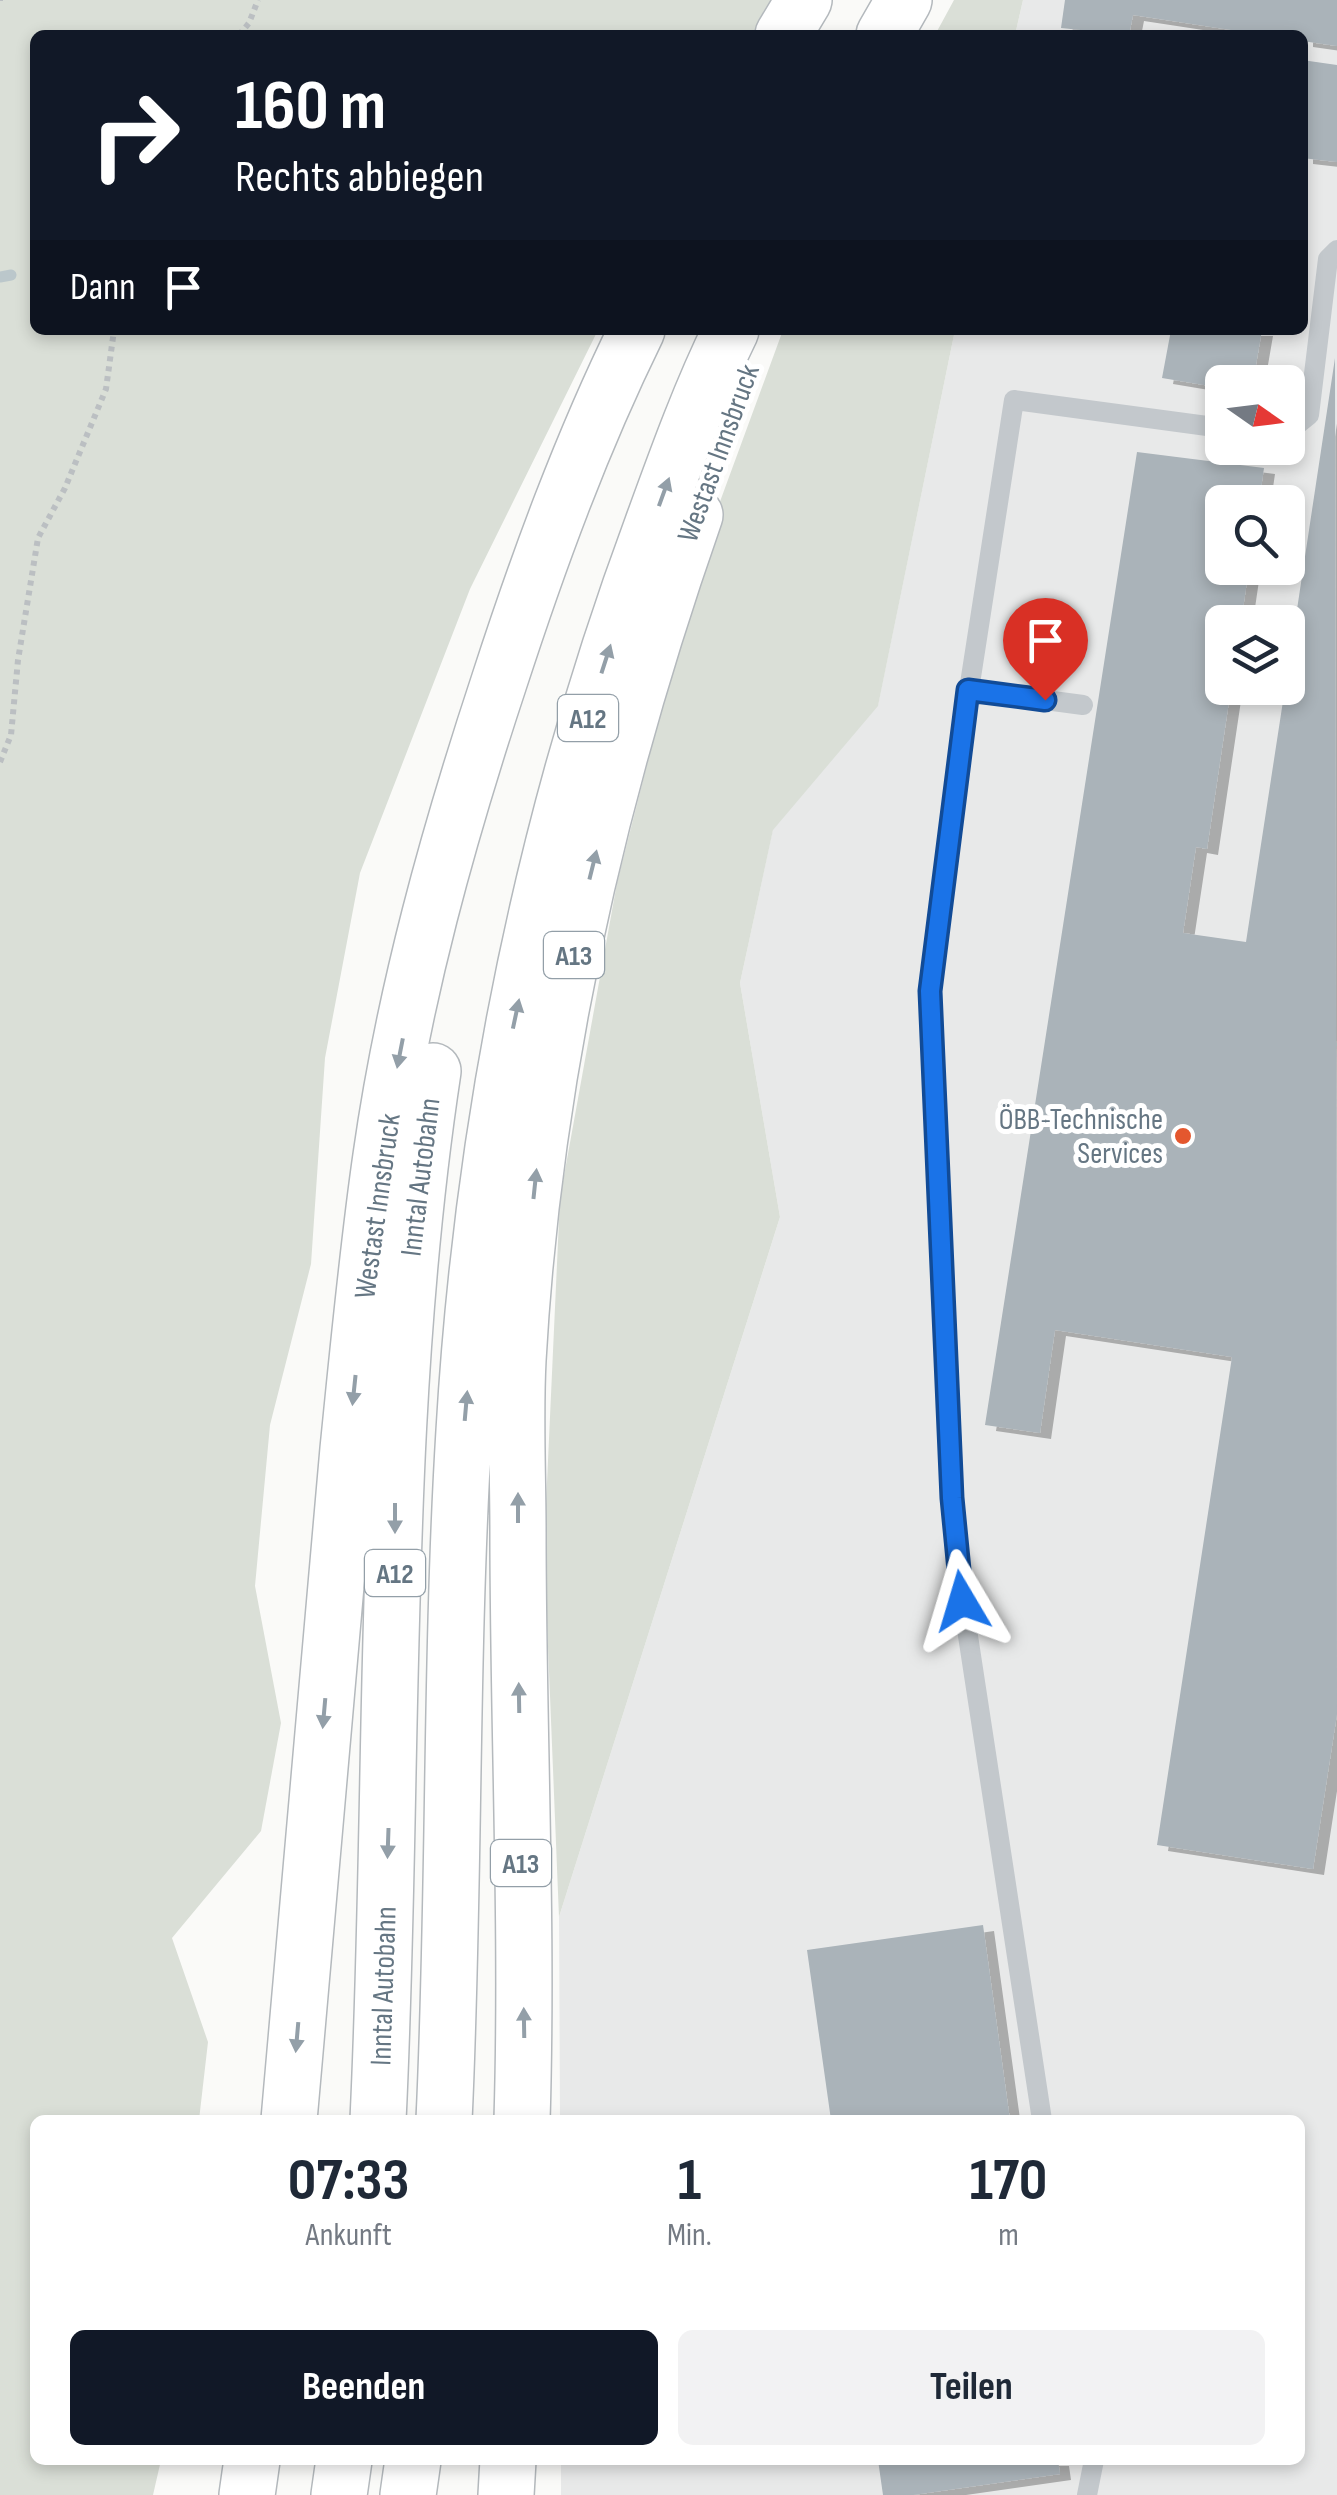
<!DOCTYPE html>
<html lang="de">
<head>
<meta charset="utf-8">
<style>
	:root { --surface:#fff; --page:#f2f2f3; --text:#1f2937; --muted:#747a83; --accent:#111827 }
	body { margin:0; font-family:"Sofia Sans Condensed",sans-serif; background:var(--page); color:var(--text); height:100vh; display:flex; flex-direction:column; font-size:38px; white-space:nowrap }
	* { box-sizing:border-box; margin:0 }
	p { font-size:32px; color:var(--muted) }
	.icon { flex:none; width:55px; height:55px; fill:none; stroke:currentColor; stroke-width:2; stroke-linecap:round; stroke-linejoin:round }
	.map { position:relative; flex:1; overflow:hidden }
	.panel { position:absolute; left:30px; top:2115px; width:1275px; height:350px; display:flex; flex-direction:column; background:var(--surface); border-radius:15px; box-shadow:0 5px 15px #0003 }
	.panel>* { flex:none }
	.hud { position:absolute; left:30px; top:30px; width:1278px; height:305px; border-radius:15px; box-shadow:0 5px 15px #0003; background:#111827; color:#fff; overflow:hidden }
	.needle { width:65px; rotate:104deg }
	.fabs { position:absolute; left:1205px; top:365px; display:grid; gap:20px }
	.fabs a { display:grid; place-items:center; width:100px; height:100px; border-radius:15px; background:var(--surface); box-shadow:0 5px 15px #0003; font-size:50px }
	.pin { position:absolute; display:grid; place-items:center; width:85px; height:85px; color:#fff; margin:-102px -42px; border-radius:50% 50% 50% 0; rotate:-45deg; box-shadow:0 0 10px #0007 }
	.pin .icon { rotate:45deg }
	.me { position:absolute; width:110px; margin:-55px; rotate:353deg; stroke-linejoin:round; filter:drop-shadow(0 0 8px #0008) }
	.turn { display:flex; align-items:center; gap:35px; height:210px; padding:0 40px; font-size:45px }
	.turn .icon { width:130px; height:130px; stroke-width:2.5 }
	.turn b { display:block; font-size:70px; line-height:85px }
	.then { display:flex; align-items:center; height:95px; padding:0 40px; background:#0003; gap:20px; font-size:38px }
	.eta { display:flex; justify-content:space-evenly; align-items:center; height:170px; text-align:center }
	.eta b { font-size:60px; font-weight:700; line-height:70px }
	.primary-button { display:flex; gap:20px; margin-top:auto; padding:20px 40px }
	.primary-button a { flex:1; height:115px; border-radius:15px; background:var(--accent); color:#fff; font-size:40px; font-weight:700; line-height:115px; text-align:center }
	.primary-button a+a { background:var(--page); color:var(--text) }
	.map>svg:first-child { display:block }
	.built { fill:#e8e9e9; fill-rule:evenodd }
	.green { fill:#dadfd7 }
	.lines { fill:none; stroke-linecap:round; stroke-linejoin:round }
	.stream { stroke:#bbc7cb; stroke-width:11 }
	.building { fill:#aab3b9; filter:url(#shadow) }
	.highway-casing { stroke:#b4b9bd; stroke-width:58 }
	.path { stroke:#bbbfc2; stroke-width:6; stroke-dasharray:5 5; stroke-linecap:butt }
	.lane { stroke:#c3c8cc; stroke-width:20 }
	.highway { stroke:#fff; stroke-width:55 }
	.oneway { fill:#939fa8 }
	.route-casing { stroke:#114b97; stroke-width:25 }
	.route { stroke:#1a73e8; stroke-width:18 }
	.poi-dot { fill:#e4572e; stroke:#fff; stroke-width:4 }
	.labels { text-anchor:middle; stroke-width:10; stroke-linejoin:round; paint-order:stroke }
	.shield { fill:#fff; stroke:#939fa8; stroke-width:2.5 }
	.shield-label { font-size:28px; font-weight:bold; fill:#657683 }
	.street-label { font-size:30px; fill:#657683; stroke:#fff }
	.poi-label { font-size:30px; fill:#657683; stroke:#fff; text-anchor:end }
</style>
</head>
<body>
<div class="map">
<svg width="1337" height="2495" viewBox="0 0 1337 2495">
	<defs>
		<filter id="shadow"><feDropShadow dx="11" dy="6" stdDeviation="0" flood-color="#0004"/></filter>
	</defs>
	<rect width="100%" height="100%" fill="#fafaf8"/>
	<path class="built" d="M1023 0H1337V2495H561V2460H1300V2120H560L559 1917 780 1217 740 983 773 829 878 705 955 330H1302V35H1015ZM1222 382H1288V448H1222ZM1222 502H1288V568H1222ZM1222 622H1288V688H1222Z"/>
	<path class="green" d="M0 0H775L756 35H35V330H598L470 589 360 873 325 1058 311 1264 270 1425 255 1586 281 1723 261 1831 172 1938 208 2042 199 2120H35V2460H161L153 2495H0Z
		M954 0H1023L1015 35H935Z
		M783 330H955L878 706 773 830 740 983 780 1217 559 1917 544 1548 560 1198 617 883 700 556Z"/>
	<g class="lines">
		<path class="stream" d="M0 277 11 275"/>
	</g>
	<path class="building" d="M1065 0H1337V46L1302 41V35H1264L1133 15 1129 35 1061 28Z
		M1302 60 1337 65V162L1302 158Z
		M1171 330H1262L1253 382H1222V388L1162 378Z
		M1335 358 1337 1714 1313 1869 1157 1845 1232 1357 1055 1330 1040 1433 985 1425 1137 452 1264 468 1259 502H1222V568H1249L1241 622H1222V688H1231L1207 849 1196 847 1183 933 1246 942 1285 688H1288V669Z
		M983 1925 1010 2120H831L807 1950Z
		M878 2460H1058L1060 2474 913 2495H883Z"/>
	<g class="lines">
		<defs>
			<path id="highway" d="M783 35 804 0
				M884 35 904 0
				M289 2120C310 1896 327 1673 348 1449 358 1351 367 1253 381 1156 404 994 448 836 499 682 538 562 581 444 637 330
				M378 2120C395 1771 380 1418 433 1071
				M444 2120C455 1891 450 1660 464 1431 482 1122 544 817 652 526 676 460 700 393 731 330
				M522 2120C528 1924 518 1728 518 1532 518 1475 515 1417 518 1360 534 1073 600 786 695 515
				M247 2495 252 2460
				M339 2495 344 2460
				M408 2495 413 2460
				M506 2495 508 2460"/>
		</defs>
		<use href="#highway" class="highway-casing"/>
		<path class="path" d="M0 1V0
			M239 35 249 23 258 0
			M0 762 11 735 18 660 38 538 65 488 106 389 114 330"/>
		<path class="lane" d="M1288 432 1309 415 1328 259 1337 250
			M969 690 1083 705
			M1042 2120 957 1564 931 991 969 690 1014 400 1222 428
			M1087 2495 1094 2460"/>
		<use href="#highway" class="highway"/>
	</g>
	<defs><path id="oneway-solid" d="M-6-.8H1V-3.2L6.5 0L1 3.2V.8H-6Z" transform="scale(2.5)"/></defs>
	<g class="oneway">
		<use href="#oneway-solid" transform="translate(664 492) rotate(-70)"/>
		<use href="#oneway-solid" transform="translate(606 659) rotate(-72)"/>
		<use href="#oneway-solid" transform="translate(593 865) rotate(-76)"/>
		<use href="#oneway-solid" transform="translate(516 1014) rotate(-78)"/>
		<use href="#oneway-solid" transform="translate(400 1053) rotate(101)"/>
		<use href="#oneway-solid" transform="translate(535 1184) rotate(-84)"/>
		<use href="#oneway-solid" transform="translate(354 1390) rotate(96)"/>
		<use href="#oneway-solid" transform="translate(466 1406) rotate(-85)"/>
		<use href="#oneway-solid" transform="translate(518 1508) rotate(-90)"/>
		<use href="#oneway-solid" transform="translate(395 1518) rotate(90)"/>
		<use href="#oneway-solid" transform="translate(519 1698) rotate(-91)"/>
		<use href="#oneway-solid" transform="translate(324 1713) rotate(95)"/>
		<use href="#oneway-solid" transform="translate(388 1843) rotate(92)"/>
		<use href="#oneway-solid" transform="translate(524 2023) rotate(-91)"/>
		<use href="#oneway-solid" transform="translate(297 2037) rotate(95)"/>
	</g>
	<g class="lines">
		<defs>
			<path id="route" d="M962 1601 952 1498 930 991 968 690 1045 700"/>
		</defs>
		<use href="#route" class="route-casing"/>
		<use href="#route" class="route"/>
	</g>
	<circle class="poi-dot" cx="1183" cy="1136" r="10"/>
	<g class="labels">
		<g class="shield">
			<rect x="558" y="695" width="60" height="46" rx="8"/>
			<rect x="544" y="932" width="60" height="46" rx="8"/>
			<rect x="365" y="1550" width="60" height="46" rx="8"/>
			<rect x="491" y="1840" width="60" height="46" rx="8"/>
		</g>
		<g class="shield-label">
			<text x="588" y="728">A12</text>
			<text x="574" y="965">A13</text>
			<text x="395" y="1583">A12</text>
			<text x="521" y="1873">A13</text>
		</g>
		<g class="street-label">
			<text transform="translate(718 453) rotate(-70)" y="10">Westast Innsbruck</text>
			<text transform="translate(420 1177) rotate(-83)" y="10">Inntal Autobahn</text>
			<text transform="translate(377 1206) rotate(-82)" y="10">Westast Innsbruck</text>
			<text transform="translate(383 1986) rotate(-88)" y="10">Inntal Autobahn</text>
		</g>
		<g class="poi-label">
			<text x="1163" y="1129">ÖBB-Technische<tspan x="1163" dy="34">Services</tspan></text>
		</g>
	</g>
</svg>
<div class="fabs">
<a><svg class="needle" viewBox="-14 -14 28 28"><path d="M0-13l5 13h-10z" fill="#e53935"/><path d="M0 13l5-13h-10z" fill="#747a83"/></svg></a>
<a><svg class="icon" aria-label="search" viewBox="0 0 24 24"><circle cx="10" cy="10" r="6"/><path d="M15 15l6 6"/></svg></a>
<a><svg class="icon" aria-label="layers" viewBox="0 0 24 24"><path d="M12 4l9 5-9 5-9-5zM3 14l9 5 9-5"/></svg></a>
</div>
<div class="pin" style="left:1045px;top:700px;background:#d93025"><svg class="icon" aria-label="arrive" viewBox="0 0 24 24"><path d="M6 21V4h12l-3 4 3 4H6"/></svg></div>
<svg class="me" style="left:962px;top:1601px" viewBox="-20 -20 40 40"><path d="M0-17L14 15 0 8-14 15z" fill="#1a73e8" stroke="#fff" stroke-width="4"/></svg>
<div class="hud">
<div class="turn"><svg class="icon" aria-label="right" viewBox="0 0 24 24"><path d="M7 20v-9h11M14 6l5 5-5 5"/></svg><div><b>160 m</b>Rechts abbiegen</div></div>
<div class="then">Dann<svg class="icon" aria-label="arrive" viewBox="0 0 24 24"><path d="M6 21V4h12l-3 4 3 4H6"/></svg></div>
</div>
<section class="panel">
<div class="eta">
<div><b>07:33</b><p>Ankunft</p></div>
<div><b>1</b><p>Min.</p></div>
<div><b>170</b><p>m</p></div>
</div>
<div class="primary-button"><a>Beenden</a><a>Teilen</a></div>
</section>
</div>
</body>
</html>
